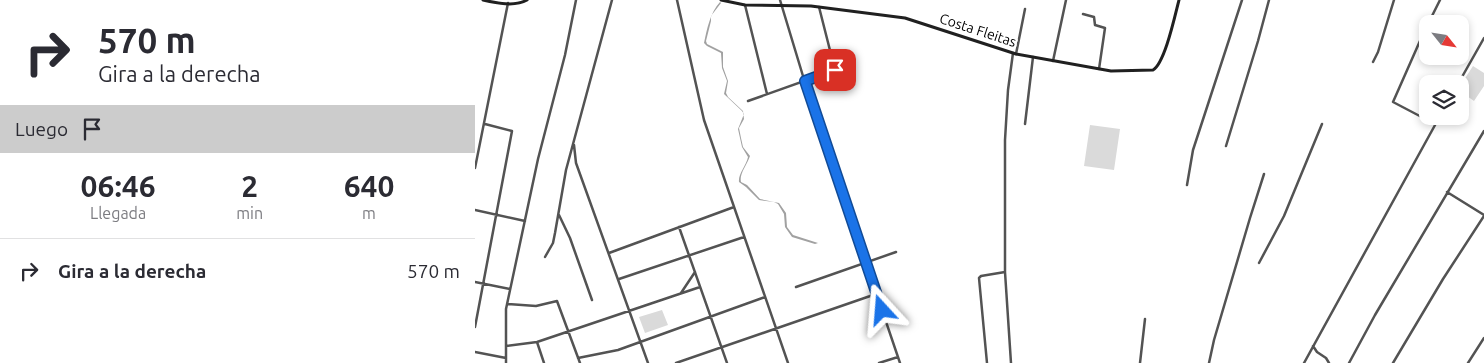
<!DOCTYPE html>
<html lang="es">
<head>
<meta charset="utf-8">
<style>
	:root { --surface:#fff; --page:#f7f7f7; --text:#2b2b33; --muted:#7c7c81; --line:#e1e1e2 }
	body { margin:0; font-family:Ubuntu,sans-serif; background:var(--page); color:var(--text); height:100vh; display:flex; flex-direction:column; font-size:19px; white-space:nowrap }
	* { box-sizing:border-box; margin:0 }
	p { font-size:16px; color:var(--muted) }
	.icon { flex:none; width:28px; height:28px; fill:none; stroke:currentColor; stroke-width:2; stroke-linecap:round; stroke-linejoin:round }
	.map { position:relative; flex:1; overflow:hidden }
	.side { display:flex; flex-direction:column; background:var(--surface); width:475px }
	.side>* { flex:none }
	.guide { background:#fff; color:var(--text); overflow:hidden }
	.needle { width:32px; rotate:120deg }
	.buttons { position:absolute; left:944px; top:15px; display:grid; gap:10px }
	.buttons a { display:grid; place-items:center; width:50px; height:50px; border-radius:10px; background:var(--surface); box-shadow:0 2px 8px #0003; font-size:25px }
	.pin { position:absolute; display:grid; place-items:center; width:42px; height:42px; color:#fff; margin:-21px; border-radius:10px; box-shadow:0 2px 8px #0006 }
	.me { position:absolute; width:55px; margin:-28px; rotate:341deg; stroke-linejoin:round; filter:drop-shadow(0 0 4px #0008) }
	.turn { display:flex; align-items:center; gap:18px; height:105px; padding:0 15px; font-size:22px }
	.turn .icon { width:65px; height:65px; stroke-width:2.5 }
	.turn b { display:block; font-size:35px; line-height:42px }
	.then { display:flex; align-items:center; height:48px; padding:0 15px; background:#0003; gap:10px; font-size:19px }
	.eta { display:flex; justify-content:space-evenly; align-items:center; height:85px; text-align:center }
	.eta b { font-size:30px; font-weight:700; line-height:35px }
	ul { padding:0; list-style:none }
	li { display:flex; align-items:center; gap:15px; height:65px; padding:0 15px; border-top:1px solid var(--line) }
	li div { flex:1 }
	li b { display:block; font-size:19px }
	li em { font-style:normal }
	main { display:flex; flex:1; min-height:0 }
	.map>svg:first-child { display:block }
	.green { fill:#dadada }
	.water { fill:#a1a1a1 }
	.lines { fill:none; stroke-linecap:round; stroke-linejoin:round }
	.minor { stroke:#535353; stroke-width:2.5 }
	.secondary { stroke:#202020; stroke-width:3 }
	.route-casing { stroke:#114b97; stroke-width:12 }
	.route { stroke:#1a73e8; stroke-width:9 }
	.labels { text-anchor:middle; stroke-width:4.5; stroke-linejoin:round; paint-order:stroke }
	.street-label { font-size:14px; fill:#000; stroke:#fff }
</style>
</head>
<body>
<main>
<section class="side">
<div class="guide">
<div class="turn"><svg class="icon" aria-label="right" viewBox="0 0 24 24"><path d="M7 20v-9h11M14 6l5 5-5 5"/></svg><div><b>570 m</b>Gira a la derecha</div></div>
<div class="then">Luego<svg class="icon" aria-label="arrive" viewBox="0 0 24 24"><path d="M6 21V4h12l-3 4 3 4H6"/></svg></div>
</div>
<div class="eta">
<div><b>06:46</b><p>Llegada</p></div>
<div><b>2</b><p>min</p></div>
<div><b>640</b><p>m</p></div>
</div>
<ul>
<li><svg class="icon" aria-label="right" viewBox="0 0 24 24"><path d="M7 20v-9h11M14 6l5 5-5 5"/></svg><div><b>Gira a la derecha</b></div><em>570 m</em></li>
</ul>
</section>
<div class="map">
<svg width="1009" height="363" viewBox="0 0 1009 363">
	<rect width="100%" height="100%" fill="#fff"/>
	<path class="green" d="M998 66 1009 73V86L999 101 985 91V86Z
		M615 125 645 129 639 170 609 166Z
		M187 310 193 325 170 333 164 317Z"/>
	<path class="water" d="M245 2 246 3 236 16V21L231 41 232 44 248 52V67L253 81 251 93 253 97 268 111 269 119 264 128 266 138 268 147 275 156C272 165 264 174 266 182L272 185 285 199 304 203 311 213 312 227 318 235 343 243 340 244 317 237 310 227 309 214 303 204 299 202 284 200 271 187 264 182C263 174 271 166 273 157L267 147 263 129 269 114 267 111 249 94 252 81 247 68 246 53 232 46 229 43C232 29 235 13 245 2Z"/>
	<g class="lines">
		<path class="minor" d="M202 0 229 120 313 363
			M305 0 331 86 425 363
			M270 5 292 94
			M608 14 619 17 620 25 630 28 624 69
			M953 24 965 0
			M952 25 918 102 960 124
			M541 54 550 9
			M578 61 591 0
			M898 62 903 52 919 0
			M983 84 1009 38
			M273 101 360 70 344 7
			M550 124 558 57
			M99 145 101 163 173 363
			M751 146 783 41 794 0
			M0 168 33 3
			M712 185 718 150 767 0
			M972 192 1009 215
			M0 210 50 221
			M84 215 95 238 117 300
			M204 227 252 363
			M134 253 259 207
			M70 257 78 243 80 233 91 170 137 0
			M784 263 809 216 847 124
			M144 279 269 237
			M0 282 35 289
			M321 287 421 252
			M206 293 220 272
			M32 304 61 306 82 301 105 363
			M0 327 37 131 10 124
			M62 342 69 363
			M31 346 62 342 225 287
			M838 346 842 352 851 358 854 363
			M0 352 31 358
			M103 358 143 350 290 297
			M31 363V309L63 159 90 55 101 0
			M201 363 401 294
			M404 363 423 357
			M512 363 504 278 506 276 530 272
			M536 363 530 272V140L533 90 538 53
			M665 363 670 319
			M734 363 739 340 775 218 789 174
			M829 363 965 116
			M874 363 900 315 1009 131
			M918 363 968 279 1009 216
			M993 363 1009 338"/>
		<path class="secondary" d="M8 0C21 3 40 7 52 0
			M246 0 270 5 336 6 430 18 541 54 636 71 678 70C690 63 700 15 704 0"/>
	</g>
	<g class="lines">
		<defs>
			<path id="route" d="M360 70 330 81 407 310"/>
		</defs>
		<use href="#route" class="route-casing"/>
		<use href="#route" class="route"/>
	</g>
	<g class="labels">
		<g class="street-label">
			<text transform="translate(503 30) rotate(18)" y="5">Costa Fleitas</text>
		</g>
	</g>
</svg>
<div class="buttons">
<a><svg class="needle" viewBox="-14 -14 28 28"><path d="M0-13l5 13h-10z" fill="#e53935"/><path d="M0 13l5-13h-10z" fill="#7c7c81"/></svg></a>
<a><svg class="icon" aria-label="layers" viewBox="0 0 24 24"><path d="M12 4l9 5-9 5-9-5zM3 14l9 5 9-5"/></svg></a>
</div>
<div class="pin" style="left:360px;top:70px;background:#d93025"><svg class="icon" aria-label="arrive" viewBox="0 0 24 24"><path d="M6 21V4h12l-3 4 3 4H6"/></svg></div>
<svg class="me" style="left:407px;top:310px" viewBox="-20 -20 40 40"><path d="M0-17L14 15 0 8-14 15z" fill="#1a73e8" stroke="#fff" stroke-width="4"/></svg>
</div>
</main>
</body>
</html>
